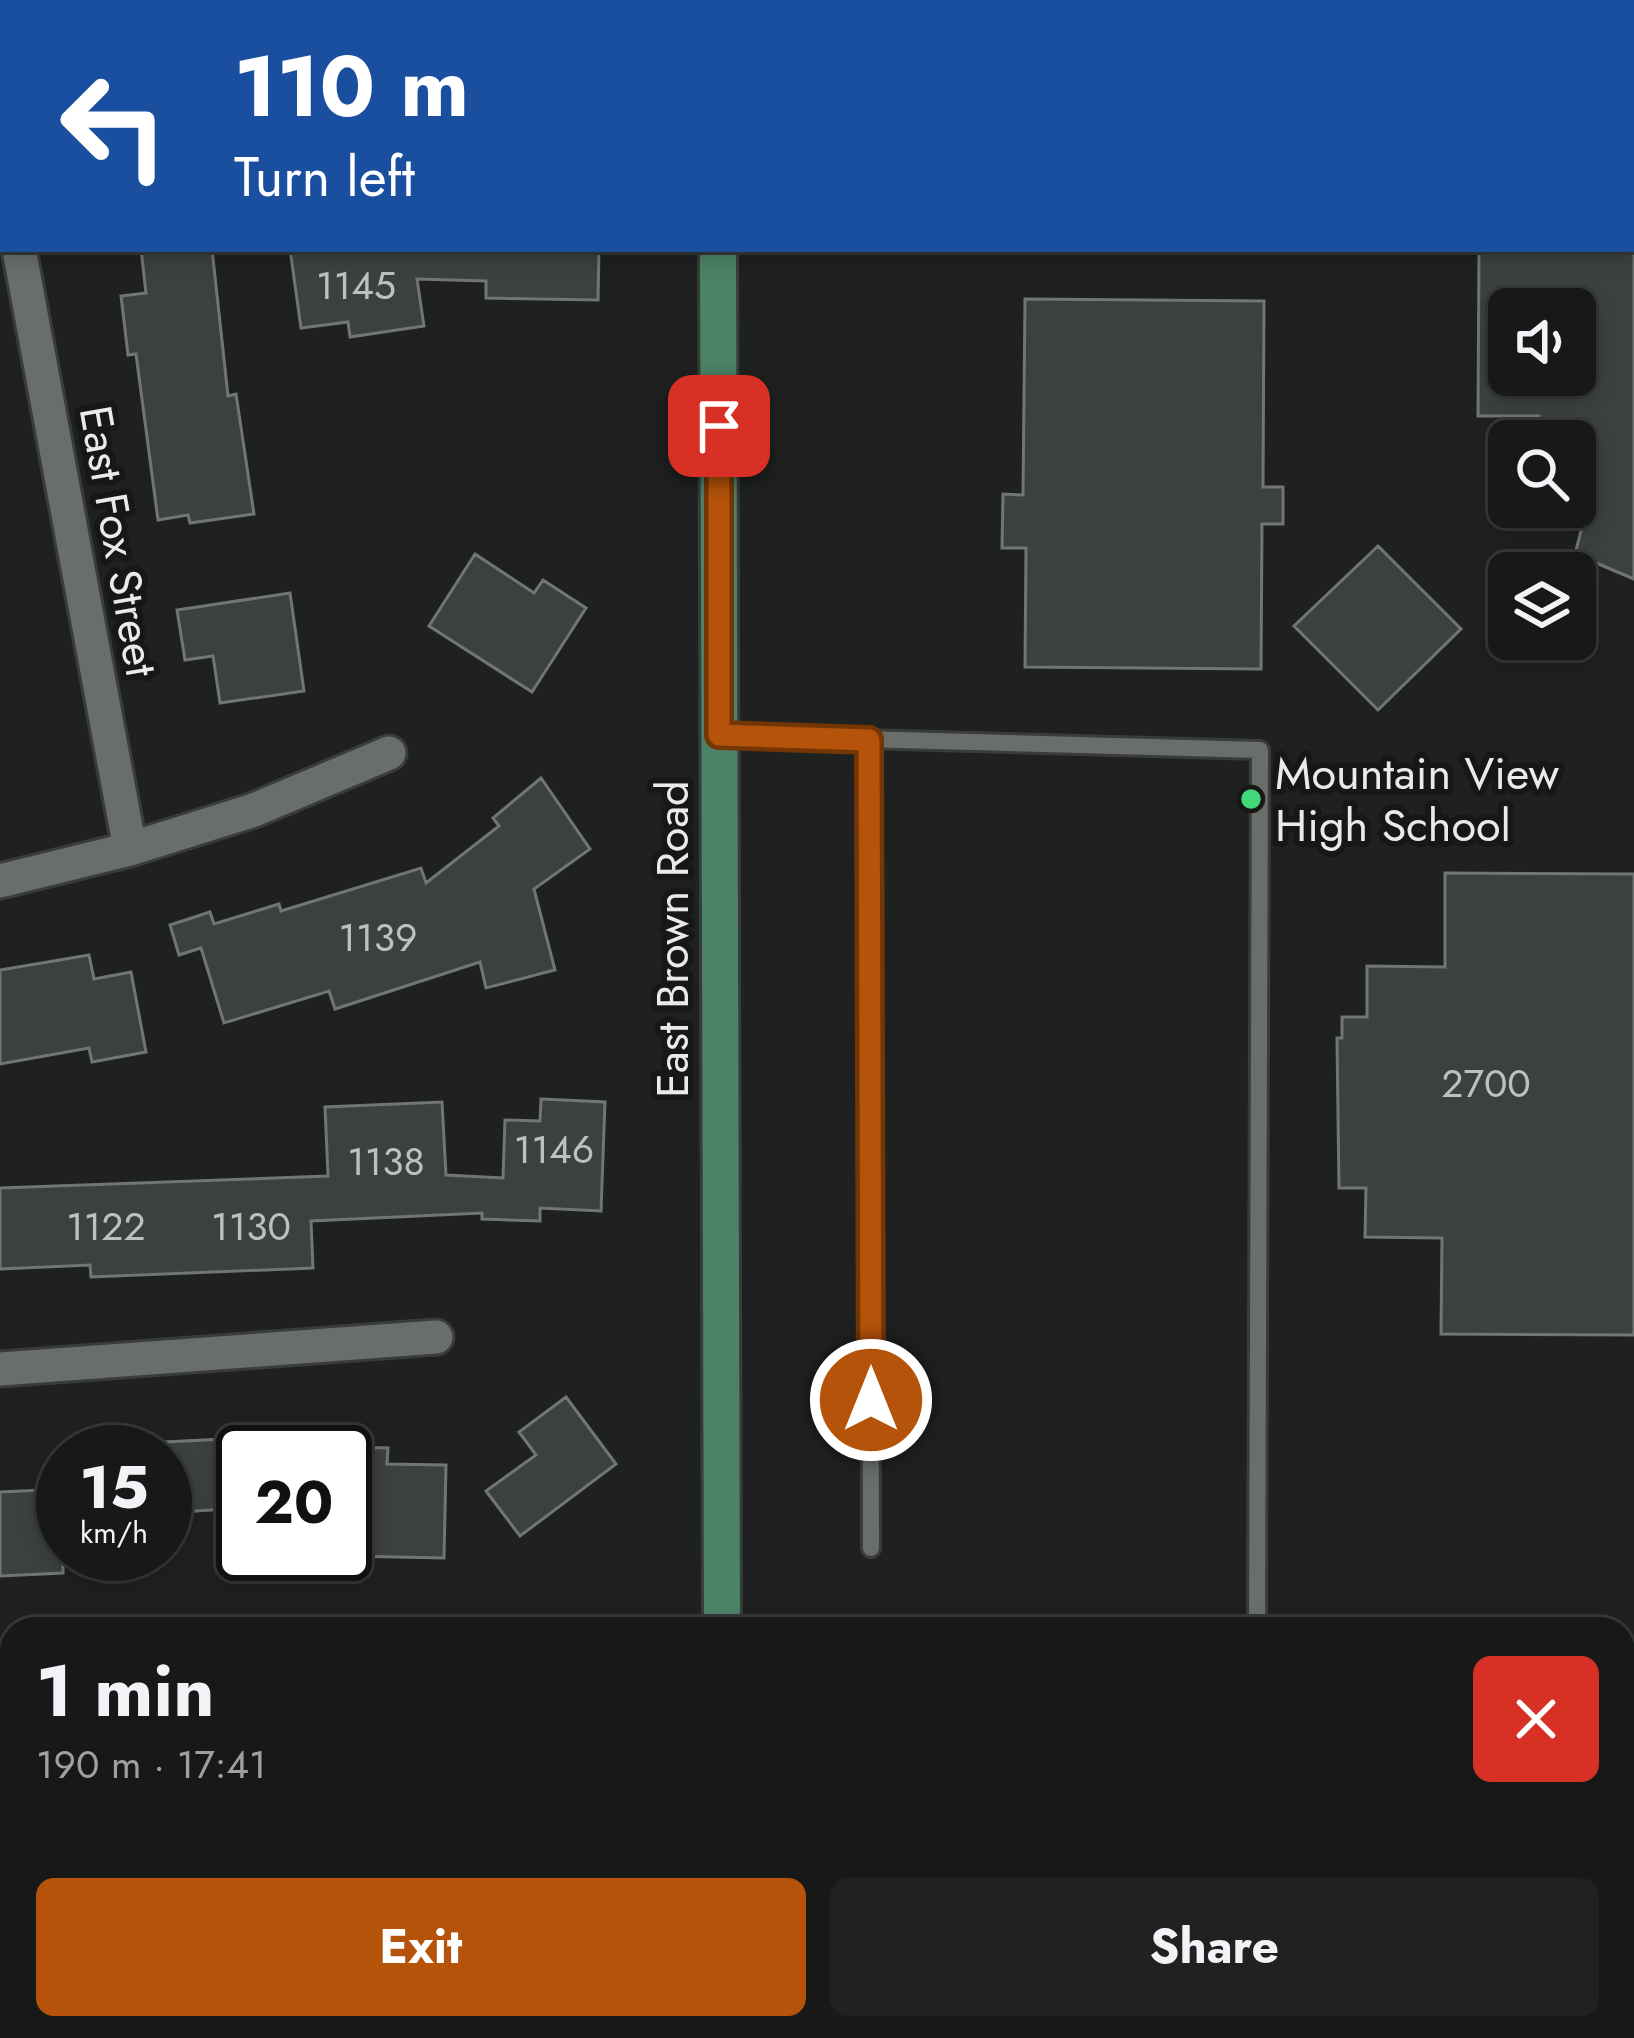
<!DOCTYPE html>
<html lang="en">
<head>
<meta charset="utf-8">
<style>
	:root { --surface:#161917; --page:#1f2220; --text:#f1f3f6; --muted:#9ea0a1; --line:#353836; --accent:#b45309 }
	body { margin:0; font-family:Jost,sans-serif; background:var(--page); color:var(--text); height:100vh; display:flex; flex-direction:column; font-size:45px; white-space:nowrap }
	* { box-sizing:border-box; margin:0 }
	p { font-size:39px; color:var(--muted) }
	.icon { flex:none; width:66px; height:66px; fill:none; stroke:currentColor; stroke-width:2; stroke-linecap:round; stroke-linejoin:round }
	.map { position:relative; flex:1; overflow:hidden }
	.details { position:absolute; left:0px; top:1617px; width:1635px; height:423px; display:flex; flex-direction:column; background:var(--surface); border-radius:36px 36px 0 0; box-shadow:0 6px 18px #0003,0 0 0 3px var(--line) }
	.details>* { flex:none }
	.banner { position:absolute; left:0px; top:0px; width:1635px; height:252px; box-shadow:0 6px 18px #0003,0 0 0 3px var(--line); background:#1a4fa0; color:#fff; overflow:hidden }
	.fabs { position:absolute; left:1488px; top:288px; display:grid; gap:24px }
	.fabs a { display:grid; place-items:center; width:108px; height:108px; border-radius:18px; background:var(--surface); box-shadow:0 6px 18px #0003,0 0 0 3px var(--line); font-size:60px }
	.speed { position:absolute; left:36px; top:1425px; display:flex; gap:24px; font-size:60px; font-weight:700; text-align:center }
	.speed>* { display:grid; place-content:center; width:156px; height:156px; border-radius:50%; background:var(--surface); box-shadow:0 6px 18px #0003,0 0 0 3px var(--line); line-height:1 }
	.speed small { font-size:30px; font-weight:400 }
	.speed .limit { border:6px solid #111; border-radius:18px; background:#fff; color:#111 }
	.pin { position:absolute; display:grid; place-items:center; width:102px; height:102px; color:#fff; margin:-51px; border-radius:24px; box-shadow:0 6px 18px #0006 }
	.me { position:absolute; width:132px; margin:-66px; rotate:0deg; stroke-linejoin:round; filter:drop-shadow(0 0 9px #0008) }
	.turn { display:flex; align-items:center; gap:42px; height:252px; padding:0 36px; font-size:54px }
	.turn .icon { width:156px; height:156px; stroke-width:2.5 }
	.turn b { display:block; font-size:84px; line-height:102px }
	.round { display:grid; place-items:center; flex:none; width:126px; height:126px; border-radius:18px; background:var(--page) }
	.headline { display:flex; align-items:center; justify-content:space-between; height:204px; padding:0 36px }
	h1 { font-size:72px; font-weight:700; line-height:90px }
	.primary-button { display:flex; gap:24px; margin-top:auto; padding:24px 36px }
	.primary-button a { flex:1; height:138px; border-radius:18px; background:var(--accent); color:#fff; font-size:48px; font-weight:700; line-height:138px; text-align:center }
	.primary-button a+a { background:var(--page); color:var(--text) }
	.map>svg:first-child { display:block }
	.building { fill:#3d413e; stroke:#727673; stroke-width:3; fill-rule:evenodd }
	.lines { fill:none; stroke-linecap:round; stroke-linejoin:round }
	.lane-casing { stroke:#3a3c3a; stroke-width:22 }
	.street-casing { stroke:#3a3c3a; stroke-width:39 }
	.secondary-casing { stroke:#3a3c3a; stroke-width:42 }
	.lane { stroke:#6a6e6b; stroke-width:16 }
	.street { stroke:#6a6e6b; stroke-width:33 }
	.secondary { stroke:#4c8266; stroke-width:36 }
	.route-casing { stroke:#753606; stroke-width:30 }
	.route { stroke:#b45309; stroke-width:21 }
	.poi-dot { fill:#42d77b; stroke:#151815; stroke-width:4.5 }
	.labels { text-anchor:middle; stroke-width:12; stroke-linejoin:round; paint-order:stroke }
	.number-label { font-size:39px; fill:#bec0be }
	.street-label { font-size:45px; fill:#e9ebe9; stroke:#151815 }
	.poi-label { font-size:45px; fill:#e9ebe9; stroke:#151815; text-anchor:start }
</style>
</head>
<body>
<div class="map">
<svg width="1634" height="2038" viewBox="0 0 1634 2038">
	<rect width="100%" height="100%" fill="#1e211f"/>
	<path class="building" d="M141 249H212L228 396 236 394 254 514 190 523 188 515 158 520 136 354 128 355 121 296 146 293Z
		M290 249H599L598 300 486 298V281L417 279 424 326 350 337 348 322 301 328Z
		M1479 249H1634V579L1575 554 1589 500 1575 494V441H1540L1539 416H1478ZM1509 309H1575V375H1509Z
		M1025 299 1264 301 1263 487H1283V524H1262L1261 669 1025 667 1026 548H1002L1003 494 1023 495Z
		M1378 546 1461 629 1378 710 1294 626Z
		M475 554 534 593 543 580 586 608 532 692 429 626Z
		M290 593 304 691 220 703 213 656 185 660 177 610Z
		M541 778 590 849 534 889 555 970 486 988 480 962 335 1009 329 991 224 1023 201 948 179 955 170 925 210 912 214 924 279 904 281 911 421 868 426 883 499 826 493 818Z
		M1445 873 1634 874V1335L1441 1334 1442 1238 1365 1237 1366 1188H1339L1337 1038H1342V1017H1367V966L1445 967Z
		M89 955 94 979 131 972 146 1052 92 1062 89 1048 0 1064V970Z
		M541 1099 605 1102 601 1211 540 1208V1221L482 1219V1213L311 1221 313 1268 91 1277 90 1265 0 1269V1188L328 1176 325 1107 442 1102 446 1175 503 1178 505 1120 540 1121Z
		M566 1397 616 1464 520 1536 486 1491 536 1455 519 1432Z
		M243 1438V1508L165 1513V1442Z
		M349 1447 388 1448 387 1464 446 1465 444 1558 347 1556Z
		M63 1489V1573L0 1576V1492Z"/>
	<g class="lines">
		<defs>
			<path id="lane" d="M719 735 1260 750 1257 1629
				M869 740 871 1548"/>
			<path id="street" d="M0 135 3 153
				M19 249 130 849
				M0 881 130 849 254 810 389 753
				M0 1369 436 1337"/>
			<path id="secondary" d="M718 0V3
				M718 249 722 1629
				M0 1734H12
				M1623 1745H1634
				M721 2028V2038"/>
		</defs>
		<use href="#lane" class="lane-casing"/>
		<use href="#street" class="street-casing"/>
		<use href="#secondary" class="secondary-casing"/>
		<use href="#lane" class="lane"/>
		<use href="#street" class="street"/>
		<use href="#secondary" class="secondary"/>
	</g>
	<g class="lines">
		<defs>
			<path id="route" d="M719 426V735L869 740 871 1400"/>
		</defs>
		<use href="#route" class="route-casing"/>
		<use href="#route" class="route"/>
	</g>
	<circle class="poi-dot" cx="1251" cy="799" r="12"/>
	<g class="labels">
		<g class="number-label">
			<text x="356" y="299">1145</text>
			<text x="378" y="951">1139</text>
			<text x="1486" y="1097">2700</text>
			<text x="554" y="1163">1146</text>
			<text x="386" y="1175">1138</text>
			<text x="106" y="1240">1122</text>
			<text x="251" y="1240">1130</text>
		</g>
		<g class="street-label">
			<text transform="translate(119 541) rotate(80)" y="16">East Fox Street</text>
			<text transform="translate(672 939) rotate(-90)" y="16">East Brown Road</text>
		</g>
		<g class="poi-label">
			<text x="1275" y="789">Mountain View<tspan x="1275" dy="52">High School</tspan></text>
		</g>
	</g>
</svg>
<div class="fabs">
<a><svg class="icon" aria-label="sound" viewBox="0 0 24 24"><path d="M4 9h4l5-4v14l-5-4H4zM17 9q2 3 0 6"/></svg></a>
<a><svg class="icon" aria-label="search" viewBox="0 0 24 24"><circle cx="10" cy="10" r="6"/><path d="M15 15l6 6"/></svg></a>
<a><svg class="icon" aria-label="layers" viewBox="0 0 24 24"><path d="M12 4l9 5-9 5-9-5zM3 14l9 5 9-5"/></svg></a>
</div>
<div class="speed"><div>15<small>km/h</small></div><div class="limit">20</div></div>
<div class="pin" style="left:719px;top:426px;background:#d93025"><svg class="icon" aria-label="arrive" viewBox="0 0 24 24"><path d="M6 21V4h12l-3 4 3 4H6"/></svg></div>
<svg class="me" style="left:871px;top:1400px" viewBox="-20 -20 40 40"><circle r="17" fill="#b45309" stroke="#fff" stroke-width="3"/><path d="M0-11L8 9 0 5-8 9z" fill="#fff"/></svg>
<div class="banner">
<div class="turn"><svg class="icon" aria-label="left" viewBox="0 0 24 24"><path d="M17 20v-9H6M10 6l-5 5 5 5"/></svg><div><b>110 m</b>Turn left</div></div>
</div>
<section class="details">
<div class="headline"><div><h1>1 min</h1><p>190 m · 17:41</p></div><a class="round" style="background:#d93025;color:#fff"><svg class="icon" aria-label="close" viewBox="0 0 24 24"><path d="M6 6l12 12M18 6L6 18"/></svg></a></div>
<div class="primary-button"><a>Exit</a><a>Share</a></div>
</section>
</div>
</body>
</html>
